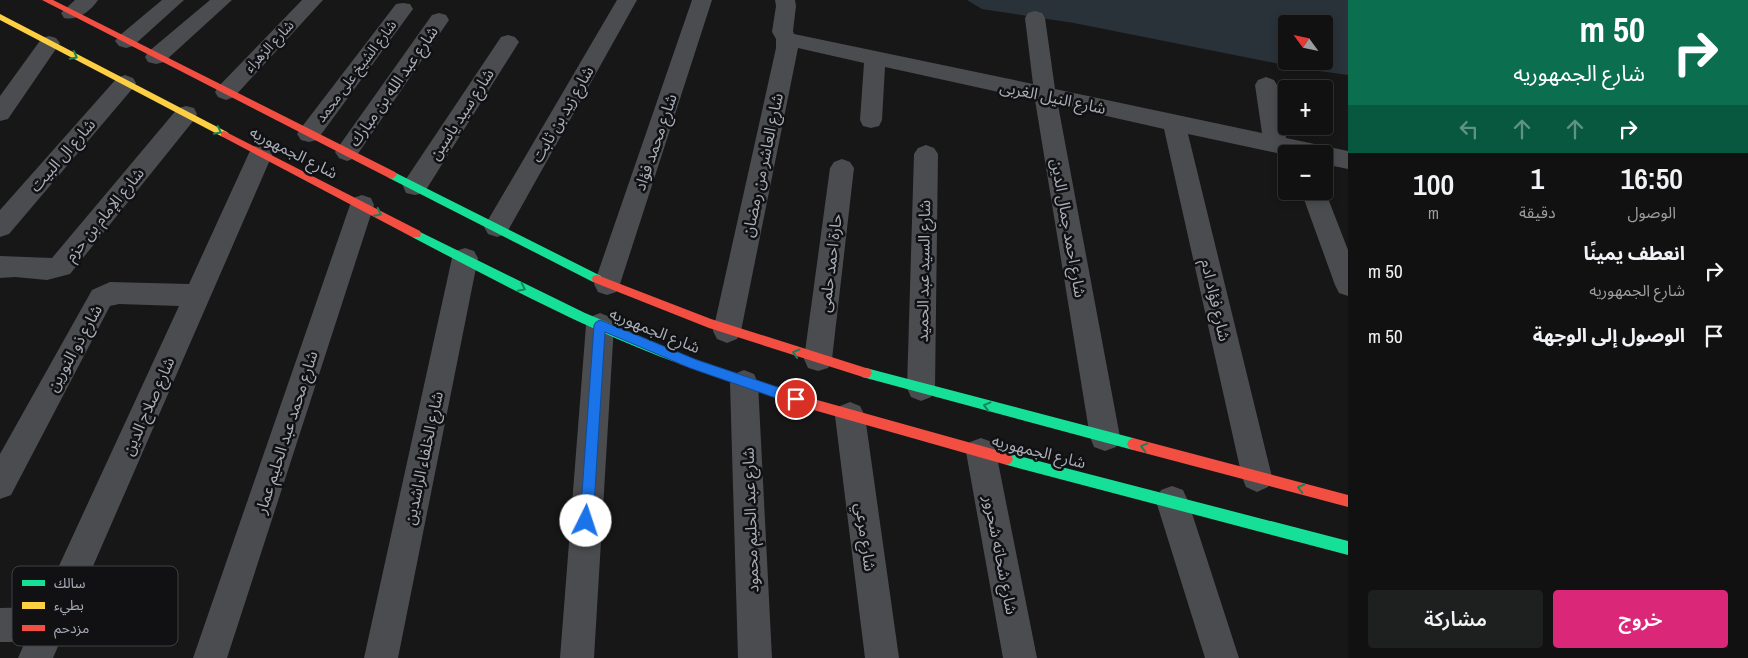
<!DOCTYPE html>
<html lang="ar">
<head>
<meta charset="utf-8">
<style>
	:root { --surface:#111; --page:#1e1f1f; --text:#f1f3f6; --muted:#9c9d9f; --line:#303131; --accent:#db2777 }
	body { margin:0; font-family:"Archivo Narrow","Noto Sans Arabic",sans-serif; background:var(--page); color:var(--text); direction:rtl; height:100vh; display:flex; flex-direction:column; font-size:19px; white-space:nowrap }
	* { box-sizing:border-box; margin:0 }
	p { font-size:16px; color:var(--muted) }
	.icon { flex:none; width:28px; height:28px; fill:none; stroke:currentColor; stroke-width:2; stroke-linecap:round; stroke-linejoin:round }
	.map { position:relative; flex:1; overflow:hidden; direction:ltr }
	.side { display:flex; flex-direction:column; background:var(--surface); width:400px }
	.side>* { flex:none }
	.banner { background:#0b6e4f; color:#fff; overflow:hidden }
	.needle { width:32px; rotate:303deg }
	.buttons { position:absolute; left:1278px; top:15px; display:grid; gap:10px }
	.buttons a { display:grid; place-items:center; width:55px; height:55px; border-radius:5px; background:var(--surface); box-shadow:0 2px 8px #0003,0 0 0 1px var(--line); font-size:25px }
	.pin { position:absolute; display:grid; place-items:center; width:42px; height:42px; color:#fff; margin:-21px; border:2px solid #fff; border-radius:50%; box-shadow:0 1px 5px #0007 }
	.me { position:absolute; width:55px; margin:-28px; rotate:4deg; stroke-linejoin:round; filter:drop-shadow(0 0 4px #0008) }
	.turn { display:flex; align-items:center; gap:18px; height:105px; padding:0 20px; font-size:22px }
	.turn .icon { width:65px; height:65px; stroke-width:2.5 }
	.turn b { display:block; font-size:35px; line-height:42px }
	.lanes { display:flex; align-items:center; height:48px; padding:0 20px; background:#0003; justify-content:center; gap:25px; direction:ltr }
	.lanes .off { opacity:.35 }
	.eta { display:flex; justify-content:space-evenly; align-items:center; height:85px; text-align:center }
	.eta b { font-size:30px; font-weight:600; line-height:35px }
	.button { display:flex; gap:10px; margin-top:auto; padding:10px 20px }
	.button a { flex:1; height:58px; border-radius:5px; background:var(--accent); color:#fff; font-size:20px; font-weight:600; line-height:58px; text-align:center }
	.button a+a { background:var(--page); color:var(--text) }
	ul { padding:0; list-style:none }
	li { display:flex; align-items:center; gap:15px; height:65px; padding:0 20px }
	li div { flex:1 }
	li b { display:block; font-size:19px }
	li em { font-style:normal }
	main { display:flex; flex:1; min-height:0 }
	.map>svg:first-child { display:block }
	.water { fill:#2a3239; fill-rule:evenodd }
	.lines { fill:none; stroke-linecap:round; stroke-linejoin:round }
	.street { fill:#4b4c50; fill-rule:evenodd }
	.fast { fill:#16e098; fill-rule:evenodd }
	.slow { fill:#ffcf43; fill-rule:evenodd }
	.jam { fill:#f24e42; fill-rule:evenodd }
	.oneway { stroke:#14835c }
	.route { fill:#1a73e8; stroke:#114b97 }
	.labels { text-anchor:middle; stroke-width:5; stroke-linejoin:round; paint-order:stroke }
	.far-street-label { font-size:14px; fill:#a8adb8; stroke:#111113 }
	.street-label { font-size:16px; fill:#a8adb8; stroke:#111113 }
	.key { fill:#111113; stroke:#3e4045; stroke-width:1 }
	.key-label { font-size:14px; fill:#a8adb8 }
</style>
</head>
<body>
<main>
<section class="side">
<div class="banner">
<div class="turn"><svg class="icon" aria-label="right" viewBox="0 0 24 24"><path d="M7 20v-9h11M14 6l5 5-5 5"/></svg><div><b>50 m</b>شارع الجمهوريه</div></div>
<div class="lanes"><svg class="icon off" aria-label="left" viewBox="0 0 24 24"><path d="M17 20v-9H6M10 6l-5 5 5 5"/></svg><svg class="icon off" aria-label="ahead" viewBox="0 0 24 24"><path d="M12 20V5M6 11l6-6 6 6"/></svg><svg class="icon off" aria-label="ahead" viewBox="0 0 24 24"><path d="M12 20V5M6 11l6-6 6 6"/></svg><svg class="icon" aria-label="right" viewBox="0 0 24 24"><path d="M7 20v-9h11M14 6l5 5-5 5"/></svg></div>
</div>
<div class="eta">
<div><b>16:50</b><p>الوصول</p></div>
<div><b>1</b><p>دقيقة</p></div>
<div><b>100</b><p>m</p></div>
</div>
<ul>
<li><svg class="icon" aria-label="right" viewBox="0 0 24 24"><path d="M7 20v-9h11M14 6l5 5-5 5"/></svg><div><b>انعطف يمينًا</b><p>شارع الجمهوريه</p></div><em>50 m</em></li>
<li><svg class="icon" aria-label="arrive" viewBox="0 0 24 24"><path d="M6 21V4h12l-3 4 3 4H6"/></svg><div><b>الوصول إلى الوجهة</b></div><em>50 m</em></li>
</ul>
<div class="button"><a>خروج</a><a>مشاركة</a></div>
</section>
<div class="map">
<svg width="1348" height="658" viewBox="0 0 1348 658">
	<rect width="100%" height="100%" fill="#171717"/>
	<path class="water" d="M967 0H1348V75L1305 69 1074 23 982 9ZM1286 24H1324V61H1286Z"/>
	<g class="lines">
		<path class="street" d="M75 0H98C91 11 77 21 64 18L61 13Z
			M162 0H184L133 46 126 48 119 46 115 41 119 36Z
			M210 0H232L164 62 156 64 148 62 145 57 148 52Z
			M302 0H323L234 97 226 100 218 97 215 92 218 87Z
			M617 0H637L506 234 497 237 488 234 484 227 488 220Z
			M692 0H712L620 284 616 292 607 295 598 292 594 284Z
			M775 0H795L796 6 793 31 794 34 1033 84 1025 18 1028 13 1035 11 1042 13 1045 18 1055 89 1262 133 1255 85 1258 80 1266 77 1274 80 1277 85 1286 138 1348 151V169L1324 164V154H1286V155L1188 134 1272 477 1268 487 1257 492 1246 487 1242 477 1164 129 1058 105 1120 437 1116 447 1105 451 1094 447 1090 437 1035 100 885 67 882 120 879 126 871 128 863 126 860 120 864 63 798 48 741 331 737 339 727 343 717 339 713 331 776 48V39L772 32 776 6Z
			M403 3 410 4 413 9 317 140 309 142 301 140 297 134 301 128 396 4Z
			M439 13 446 15 449 20 355 158 347 161 339 158 335 152 339 146 432 15Z
			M508 35 515 37 519 42 424 193 415 195 406 193 403 186 406 179 501 37Z
			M49 36 56 38 60 43 8 119 0 121V96L42 38Z
			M125 75 133 78 136 83 133 88 9 234 0 237V210L117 78Z
			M186 106 194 108 197 114 194 120 70 274 47 280 15 277 0 278V256L52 258 178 108Z
			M261 144 269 147 273 153 53 658H18L25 642H0V608L40 607 179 306 119 304 110 306 11 495 0 499V454L92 290 110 282 189 284 249 153 253 147Z
			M926 145 934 148 938 154 935 388 931 397 921 401 911 397 907 388 914 154 918 148Z
			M842 159 850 162 854 168 832 359 828 368 818 371 808 368 804 359 830 168 834 162Z
			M1324 188 1348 250V296L1339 293 1335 285 1301 191H1324Z
			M362 195 371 198 374 205 227 658H193L350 205 353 198Z
			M465 248 474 251 478 258 398 658H364L452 258 456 251Z
			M600 313 610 317 614 325 594 658H560L586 325 590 317Z
			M744 370 754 374 758 383 772 658H738L730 383 734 374Z
			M850 402 860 406 865 416 899 658H865L835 416 840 406Z
			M981 438 992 442 996 452 1037 658H1003L966 452 970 442Z
			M1172 486 1183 490 1188 501 1239 658H1205L1156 501 1161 490Z"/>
		<path class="fast" d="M392 171 601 276 602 279 601 282H593L389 178 387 175Z
			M416 230 585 313 687 356 689 360 687 364 683 365C589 331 500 283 412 237L411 234Z
			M866 368 1133 438 1137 440 1139 444 1137 448 1133 450 866 378 862 377 860 373 862 369Z
			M1007 453 1348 541V555L1007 465 1003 463 1001 459 1003 455Z"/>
		<path class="slow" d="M0 14 227 132 229 134 224 137 221 136 0 20Z"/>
		<path class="jam" d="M42 0H53L395 172 397 175 392 179 389 178Z
			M224 131 420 231 421 234 420 237H412L221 136V132Z
			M597 275 711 319 866 368 870 369 872 373 870 377 866 378 709 328 593 282 592 279 593 276Z
			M683 355 803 396 1007 453 1011 455 1013 459 1011 463 1007 465 803 407 679 364 677 360 679 356Z
			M1133 438 1348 495V507L1133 450 1129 448 1127 444 1129 440Z"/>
	</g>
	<defs><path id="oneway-chevron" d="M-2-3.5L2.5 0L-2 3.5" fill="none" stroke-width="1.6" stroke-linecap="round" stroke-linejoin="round" transform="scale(1.25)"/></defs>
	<g class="oneway">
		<use href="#oneway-chevron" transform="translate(74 56) rotate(28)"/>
		<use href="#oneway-chevron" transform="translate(218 131) rotate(27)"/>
		<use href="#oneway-chevron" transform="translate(378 213) rotate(27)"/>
		<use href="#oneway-chevron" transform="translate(522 288) rotate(26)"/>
		<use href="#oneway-chevron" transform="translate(796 353) rotate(-164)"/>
		<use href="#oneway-chevron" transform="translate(987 406) rotate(-165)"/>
		<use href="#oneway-chevron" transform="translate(1144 447) rotate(-165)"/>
		<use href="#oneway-chevron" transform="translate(1301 488) rotate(-166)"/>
	</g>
	<path class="route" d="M600 320 697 360 801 395 802 399 801 403 796 405 690 368 605 332 593 521 591 526 586 528 582 526 580 521 594 325 596 322Z"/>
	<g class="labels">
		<g class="far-street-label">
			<text transform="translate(269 46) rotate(-47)" y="5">شارع الزهراء</text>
			<text transform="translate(356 71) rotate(-53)" y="5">شارع الشيخ على محمد</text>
		</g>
		<g class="street-label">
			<text transform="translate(393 86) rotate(-55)" y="6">شارع عبد الله بن مبارك</text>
			<text transform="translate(1053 97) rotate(12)" y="6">شارع النيل الغربى</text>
			<text transform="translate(461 114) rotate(-57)" y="6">شارع سيد ياسين</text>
			<text transform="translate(562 114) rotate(-60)" y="6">شارع زيد بن ثابت</text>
			<text transform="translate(655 142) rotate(-71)" y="6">شارع محمد فؤاد</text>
			<text transform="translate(294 152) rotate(27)" y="6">شارع الجمهوريه</text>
			<text transform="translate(62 155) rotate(-49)" y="6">شارع ال البيت</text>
			<text transform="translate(762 165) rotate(-78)" y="6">شارع العاشر من رمضان</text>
			<text transform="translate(104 214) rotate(-51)" y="6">شارع الإمام بن حزم</text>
			<text transform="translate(1069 228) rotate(80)" y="6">شارع احمد جمال الدين</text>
			<text transform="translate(830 263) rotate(-83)" y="6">حارة احمد حلمى</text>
			<text transform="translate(923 271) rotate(-89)" y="6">شارع السيد عبد الحميد</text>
			<text transform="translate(1216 300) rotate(77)" y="6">شارع فؤاد ادم</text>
			<text transform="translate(655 330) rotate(22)" y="6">شارع الجمهوريه</text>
			<text transform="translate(74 348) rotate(-61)" y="6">شارع ذو النورين</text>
			<text transform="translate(148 406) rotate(-66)" y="6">شارع صلاح الدين</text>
			<text transform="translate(286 432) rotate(-72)" y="6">شارع محمد عبد الحليم عمار</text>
			<text transform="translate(1039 451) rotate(14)" y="6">شارع الجمهوريه</text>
			<text transform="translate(423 458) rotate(-78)" y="6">شارع الخلفاء الراشدين</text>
			<text transform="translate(750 520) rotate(-92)" y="6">شارع عبد الحليم محمود</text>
			<text transform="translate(866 537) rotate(82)" y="6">شارع مرعي</text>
			<text transform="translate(1001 555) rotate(79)" y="6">شارع شحاته شحرور</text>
		</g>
	</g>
	<rect x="12" y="566" width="166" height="80" rx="8" class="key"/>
	<rect x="22" y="580" width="23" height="6" fill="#16e098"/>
	<rect x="22" y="602" width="23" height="7" fill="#ffcf43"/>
	<rect x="22" y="625" width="23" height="6" fill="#f24e42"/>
	<g class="key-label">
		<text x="54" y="588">سالك</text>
		<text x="54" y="610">بطيء</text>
		<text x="54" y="633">مزدحم</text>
	</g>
</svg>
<div class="buttons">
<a><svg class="needle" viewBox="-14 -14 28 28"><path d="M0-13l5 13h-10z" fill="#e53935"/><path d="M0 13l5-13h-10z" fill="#9c9d9f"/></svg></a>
<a>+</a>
<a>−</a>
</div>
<div class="pin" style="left:796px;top:399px;background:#d93025"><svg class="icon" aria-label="arrive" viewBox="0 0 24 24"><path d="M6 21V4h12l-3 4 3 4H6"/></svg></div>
<svg class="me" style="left:586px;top:521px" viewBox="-20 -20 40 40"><circle r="19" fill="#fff"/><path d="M0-13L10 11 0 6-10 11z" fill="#1a73e8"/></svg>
</div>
</main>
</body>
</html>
